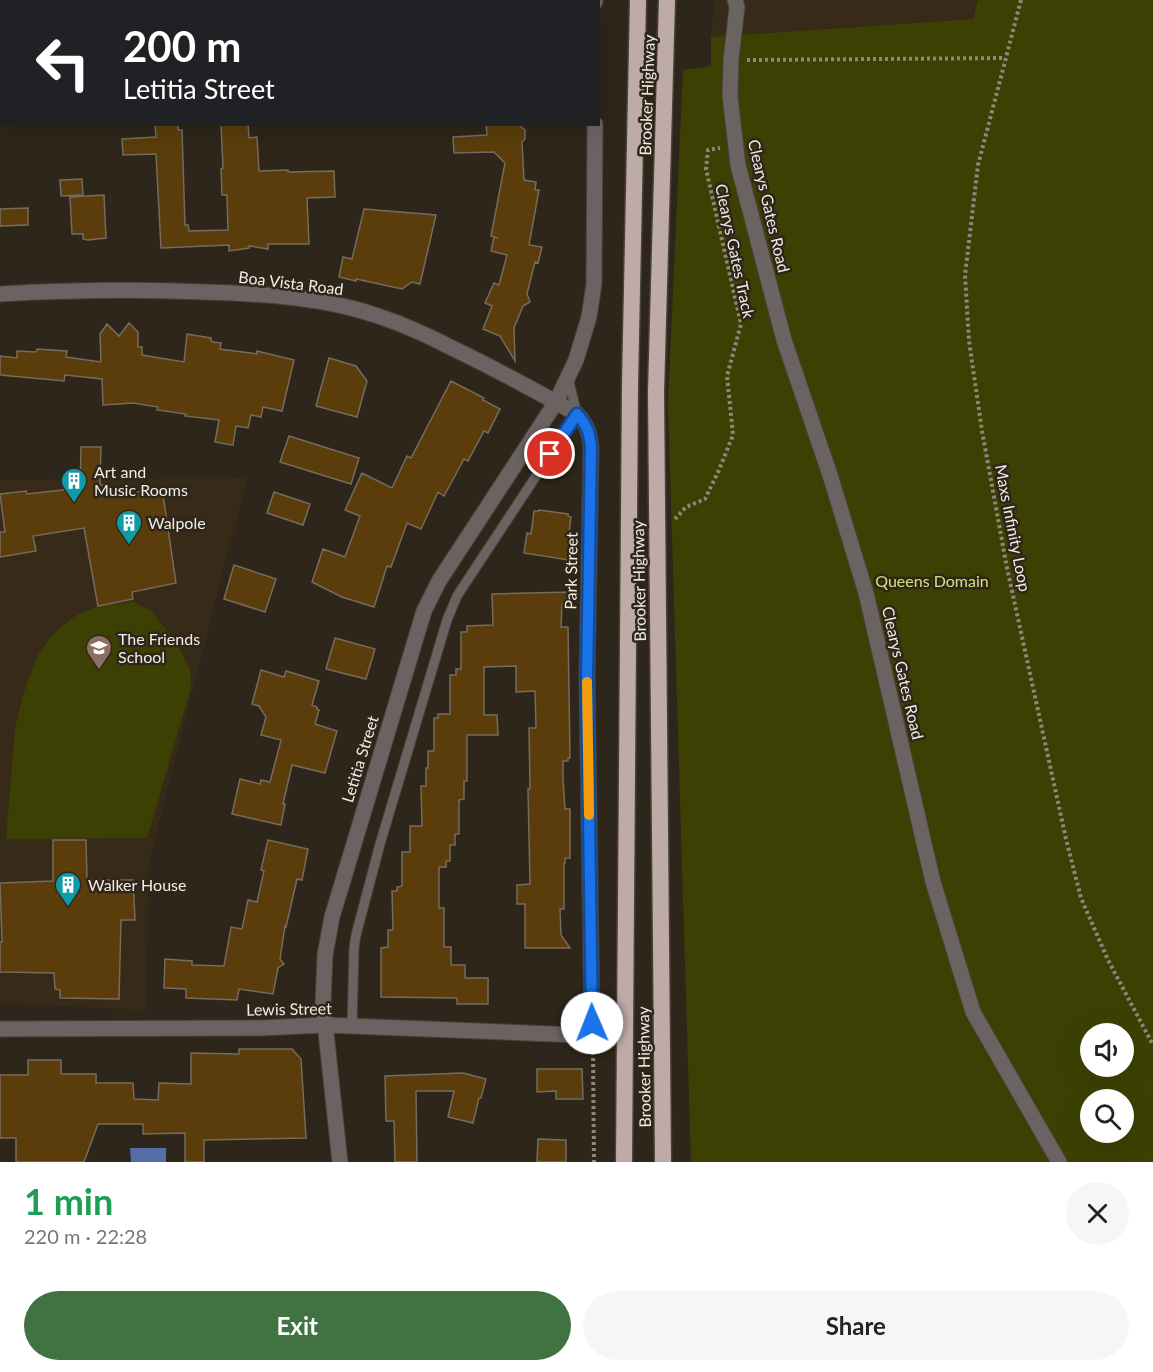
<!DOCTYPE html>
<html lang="en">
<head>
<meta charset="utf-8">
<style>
	:root { --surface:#fff; --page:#f6f6f6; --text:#222; --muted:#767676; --accent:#407242 }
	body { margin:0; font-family:Lato,sans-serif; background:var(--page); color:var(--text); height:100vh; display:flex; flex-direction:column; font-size:22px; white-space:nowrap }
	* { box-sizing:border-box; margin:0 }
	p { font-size:20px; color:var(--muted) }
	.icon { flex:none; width:33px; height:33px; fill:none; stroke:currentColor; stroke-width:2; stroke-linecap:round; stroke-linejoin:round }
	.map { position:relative; height:1162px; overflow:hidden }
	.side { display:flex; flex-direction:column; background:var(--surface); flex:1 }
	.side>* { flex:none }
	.hud { position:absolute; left:0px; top:0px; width:600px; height:126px; box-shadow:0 6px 24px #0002; background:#202124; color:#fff; overflow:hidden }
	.tools { position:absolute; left:1080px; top:1023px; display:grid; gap:12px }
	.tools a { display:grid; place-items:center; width:54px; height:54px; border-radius:50%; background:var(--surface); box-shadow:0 6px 24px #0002; font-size:30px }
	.pin { position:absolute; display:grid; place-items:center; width:51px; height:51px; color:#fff; margin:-26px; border:3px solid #fff; border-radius:50%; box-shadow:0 2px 6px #0007 }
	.me { position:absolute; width:66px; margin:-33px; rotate:359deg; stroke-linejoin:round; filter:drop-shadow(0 0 4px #0008) }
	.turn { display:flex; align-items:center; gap:21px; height:126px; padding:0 24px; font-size:27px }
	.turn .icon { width:78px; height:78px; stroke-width:2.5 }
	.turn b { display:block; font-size:42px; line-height:51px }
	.round { display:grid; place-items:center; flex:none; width:63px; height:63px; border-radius:32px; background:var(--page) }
	.head { display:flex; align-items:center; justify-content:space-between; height:102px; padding:0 24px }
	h1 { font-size:36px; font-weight:700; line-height:45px; color:#1e9e55 }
	.primary-button { display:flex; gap:12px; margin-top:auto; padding:12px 24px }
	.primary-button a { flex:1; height:69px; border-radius:36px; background:var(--accent); color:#fff; font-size:24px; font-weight:700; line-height:69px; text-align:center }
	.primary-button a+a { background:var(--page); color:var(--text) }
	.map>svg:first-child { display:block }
	.built { fill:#372a18 }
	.green { fill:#3c4103; fill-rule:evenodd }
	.water { fill:#546ea6 }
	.building { fill:#5a3d0b; stroke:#766b5e; stroke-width:1.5 }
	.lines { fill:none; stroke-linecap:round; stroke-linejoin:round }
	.service-casing { stroke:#494236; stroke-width:11 }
	.minor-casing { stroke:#494236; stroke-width:17 }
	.tertiary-casing { stroke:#494236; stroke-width:17 }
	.trunk-casing { stroke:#494236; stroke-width:19 }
	.path { stroke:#8e877d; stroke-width:4; stroke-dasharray:3 3; stroke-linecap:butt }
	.service { stroke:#6b6361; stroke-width:9 }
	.minor { stroke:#6b6361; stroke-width:15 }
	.tertiary { stroke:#6b6361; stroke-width:15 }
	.trunk { stroke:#beaaa6; stroke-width:16 }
	.route-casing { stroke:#114b97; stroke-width:15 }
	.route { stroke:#1a73e8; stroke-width:10 }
	.slow { stroke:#f59e0b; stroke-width:10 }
	.labels { text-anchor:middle; stroke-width:5; stroke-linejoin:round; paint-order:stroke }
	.street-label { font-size:16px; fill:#f2ece4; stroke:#2e261a }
	.poi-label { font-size:16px; fill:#f2ece4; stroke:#2e261a; text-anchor:start }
	.park-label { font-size:16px; fill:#d5e17f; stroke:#2e261a }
</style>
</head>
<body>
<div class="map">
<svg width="1153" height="1162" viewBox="0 0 1153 1162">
	<rect width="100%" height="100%" fill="#2e261a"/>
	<path class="built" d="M714 0H978L973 19 711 37Z
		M247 478 149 862 146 1010 0 1003V480Z"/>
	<path class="green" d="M978 0H1153V1162H691L668 403 683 70 711 66V37L973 19ZM1090 1034H1124V1066H1090ZM1090 1100H1124V1132H1090Z
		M134 602 151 611 169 633 182 653 190 670 191 688 147 838 6 839 15 728 24 692 37 656 52 635 75 616 98 606Z"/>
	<path class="water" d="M130 1148H166V1162H131Z"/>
	<path class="building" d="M155 124H178V130H182L185 225H188L189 231 228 230 227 195H222L221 169 223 168 221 124H248L249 138 257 137 259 171 288 170V172L334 171 335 197 307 198 309 244H268V249L249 246V248L229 251V245L161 248 156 154 123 155 122 139 156 137Z
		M486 124H518L525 130V139L522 142 524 180 536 182 535 190H539L529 245 542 247 538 263 535 262 527 294 530 302 523 306 514 328 515 361 500 336 483 329 492 306 485 303 494 283 499 285 507 255 491 251 494 237 498 238 491 236 505 163 494 152 454 153 453 137 487 135Z
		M82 179 83 195 61 196 60 180Z
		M104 195 106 238 88 240 83 239V234H72L70 197Z
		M28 208V225L0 226V209Z
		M364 209 436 215 420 284 412 282 402 289 356 279V281L339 277 343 257 352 259Z
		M129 323 138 332V347H142V355L184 362 187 334 211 338V341L213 342 221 343 220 349 257 354V351L294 360 282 411 263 407 261 417 251 415 248 428 236 426 233 445H232L215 442 219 420 185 416 186 414 157 410 158 407 133 403 103 405 102 379 65 375 64 381 0 375V356L17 358V351L36 352 37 349 67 351 66 357 101 362 100 334 107 324 119 336Z
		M329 358 356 366 367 381 357 417 316 406Z
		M451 381 484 398 483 400 500 409 488 433 484 431 468 461 464 459 444 496 438 492 421 529 407 523 391 567 387 566 374 607 342 597 312 582 323 549 345 557 360 516 345 510 362 473 392 488 407 456 411 458Z
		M289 436 359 458 351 484 280 462Z
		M81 447H101L100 485H106L108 490 117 489V495L162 488 176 583 132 592 133 599 98 606 84 528 33 536 36 551 0 557V532H5L0 494 26 491 27 494 80 488Z
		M274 492 310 504 303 525 267 513Z
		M539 510 568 514V516L571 517 568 540 571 541 568 560 524 553 527 533 531 534 534 511H539Z
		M234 565 276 579 265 612 224 599Z
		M571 592 562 604 561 627H568L570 758H568V761H563V778L565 809H570V858H565V863H564V909H560L561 935 570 948H525V904H517V885L530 884 528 789H530L529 728H536L535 691 516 692V666L484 667V715H497L498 735H467V781H464V799L459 800V834H455V845H450V861H446V867H439V908H444V947H451V965H465V978H488V1004H457V998L381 997V948L388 947V930H393L392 891H397V887L402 886V852H410V826H422L421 786H426V768H428V751H434V718H438V714H450V675H456V669H461V632H467V626L493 625 492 594Z
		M335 638 375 649 366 679 326 669Z
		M261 670 284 677 286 671 319 681 312 705 317 707V709L319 710 315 724 337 731 325 773 292 765 283 804H285L281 825 232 814 240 779 260 784 261 780 270 782 281 740 261 735 266 717 259 706 252 704Z
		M53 840H86L87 880H133L135 920H121L119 999 60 998V990L55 989 54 973 0 972V942H2L0 883 53 881Z
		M268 840 308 849 302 880 297 879 286 927 285 926 280 959 284 964 278 968 273 994 239 989 237 1000 186 998V989L164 988 165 959 192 961V965L224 966 231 927 242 929 248 900 257 902 264 871 261 870Z
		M239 1049H292L301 1059 306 1138 204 1140V1162H185V1133L143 1134V1124H98L84 1162H16V1138H0V1075H28V1060H61V1074H96V1083H133L134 1099 158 1100 159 1083 191 1084V1053L239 1054Z
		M537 1069H582L583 1099H556V1091L537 1092Z
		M463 1073 486 1079 481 1098H479L473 1123 448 1117 454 1091H416L417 1162H395L394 1121H386L385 1076Z
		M538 1139 566 1140V1162H537Z"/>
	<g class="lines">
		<defs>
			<path id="service" d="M352 1027 354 948 356 935 380 844 447 620 457 596 577 414 568 378"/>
			<path id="minor" d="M735 0 737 7 731 60 730 96 738 165 784 340 830 475 866 593 933 882 973 1012 1059 1162
				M0 294C69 290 137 289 205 292 264 294 325 297 381 317 405 325 429 336 452 348 494 368 536 391 577 414 587 425 590 434 591 448L587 677 592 1023 578 1035 325 1025 261 1028 0 1029"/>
			<path id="tertiary" d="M595 2V0
				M340 1162 323 1005 325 955 332 917 424 611 439 581 456 555 556 402 576 360 589 317 594 284 595 124"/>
			<path id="trunk" d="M624 1162 630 385 638 0
				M663 1162 656 392 667 0"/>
		</defs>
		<use href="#service" class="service-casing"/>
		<use href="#minor" class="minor-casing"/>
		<use href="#tertiary" class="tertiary-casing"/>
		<use href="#trunk" class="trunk-casing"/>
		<path class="path" d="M1021 0 978 165 965 275 969 341 982 431 1007 568 1066 839 1081 898 1108 960 1153 1045
			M747 60 1005 58
			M675 519 686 507 705 499 719 470 733 435 727 376 741 324 706 169 708 150 720 148
			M593 1046 594 1162"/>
		<use href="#service" class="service"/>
		<use href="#minor" class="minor"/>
		<use href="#tertiary" class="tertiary"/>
		<use href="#trunk" class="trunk"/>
	</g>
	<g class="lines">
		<defs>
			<path id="route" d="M550 454 577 414C587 425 590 434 591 448L587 677 592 1023"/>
		</defs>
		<use href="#route" class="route-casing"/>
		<use href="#route" class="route"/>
		<path class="slow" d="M587 682 589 815"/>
	</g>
	<defs>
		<symbol id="building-pin" viewBox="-11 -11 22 30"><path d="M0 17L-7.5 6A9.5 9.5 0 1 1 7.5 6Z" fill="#0f9aa8" stroke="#2e261a"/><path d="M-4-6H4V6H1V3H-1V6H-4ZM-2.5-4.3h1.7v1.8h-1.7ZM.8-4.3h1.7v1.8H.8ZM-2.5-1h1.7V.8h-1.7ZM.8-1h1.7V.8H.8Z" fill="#fff"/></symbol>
		<symbol id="school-pin" viewBox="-11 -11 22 30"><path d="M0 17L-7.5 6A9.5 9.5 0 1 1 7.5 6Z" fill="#8d6e63" stroke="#2e261a"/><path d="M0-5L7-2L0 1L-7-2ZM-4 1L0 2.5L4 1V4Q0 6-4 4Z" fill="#fff"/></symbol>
	</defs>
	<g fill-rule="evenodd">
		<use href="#building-pin" x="59" y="466" width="30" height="40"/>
		<use href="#building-pin" x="114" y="508" width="30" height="40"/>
		<use href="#school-pin" x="84" y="633" width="30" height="40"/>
		<use href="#building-pin" x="53" y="870" width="30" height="40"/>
	</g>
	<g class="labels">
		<g class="street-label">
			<text transform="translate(647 95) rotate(-88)" y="6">Brooker Highway</text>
			<text transform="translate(769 206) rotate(77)" y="6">Clearys Gates Road</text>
			<text transform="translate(735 251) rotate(78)" y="6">Clearys Gates Track</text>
			<text transform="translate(291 283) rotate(7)" y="6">Boa Vista Road</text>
			<text transform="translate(1013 528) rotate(79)" y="6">Maxs Infinity Loop</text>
			<text transform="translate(571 571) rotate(-89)" y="6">Park Street</text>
			<text transform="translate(639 581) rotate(-91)" y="6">Brooker Highway</text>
			<text transform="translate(903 673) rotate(77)" y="6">Clearys Gates Road</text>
			<text transform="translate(360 759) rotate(-73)" y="6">Letitia Street</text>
			<text transform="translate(289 1009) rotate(-1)" y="6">Lewis Street</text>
			<text transform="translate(644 1067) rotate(-91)" y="6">Brooker Highway</text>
		</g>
		<g class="poi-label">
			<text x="94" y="478">Art and<tspan x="94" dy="18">Music Rooms</tspan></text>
			<text x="148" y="529">Walpole</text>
			<text x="118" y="645">The Friends<tspan x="118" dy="18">School</tspan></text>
			<text x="88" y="891">Walker House</text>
		</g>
		<g class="park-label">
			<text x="932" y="587">Queens Domain</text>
		</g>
	</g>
</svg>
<div class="tools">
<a><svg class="icon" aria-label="sound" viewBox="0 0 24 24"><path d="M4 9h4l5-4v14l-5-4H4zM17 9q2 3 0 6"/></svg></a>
<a><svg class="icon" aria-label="search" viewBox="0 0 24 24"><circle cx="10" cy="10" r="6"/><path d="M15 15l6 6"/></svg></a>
</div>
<div class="pin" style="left:550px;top:454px;background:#d93025"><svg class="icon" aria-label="arrive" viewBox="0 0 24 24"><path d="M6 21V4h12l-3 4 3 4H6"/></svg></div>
<svg class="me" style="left:592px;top:1023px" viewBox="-20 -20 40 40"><circle r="19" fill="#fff"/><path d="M0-13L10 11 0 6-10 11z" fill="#1a73e8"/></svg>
<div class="hud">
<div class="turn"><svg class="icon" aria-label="left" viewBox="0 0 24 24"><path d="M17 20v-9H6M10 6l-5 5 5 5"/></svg><div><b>200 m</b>Letitia Street</div></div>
</div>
</div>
<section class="side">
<div class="head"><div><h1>1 min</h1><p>220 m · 22:28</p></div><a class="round"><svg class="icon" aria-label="close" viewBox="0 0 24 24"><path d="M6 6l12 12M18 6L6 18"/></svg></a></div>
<div class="primary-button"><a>Exit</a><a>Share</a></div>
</section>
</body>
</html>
